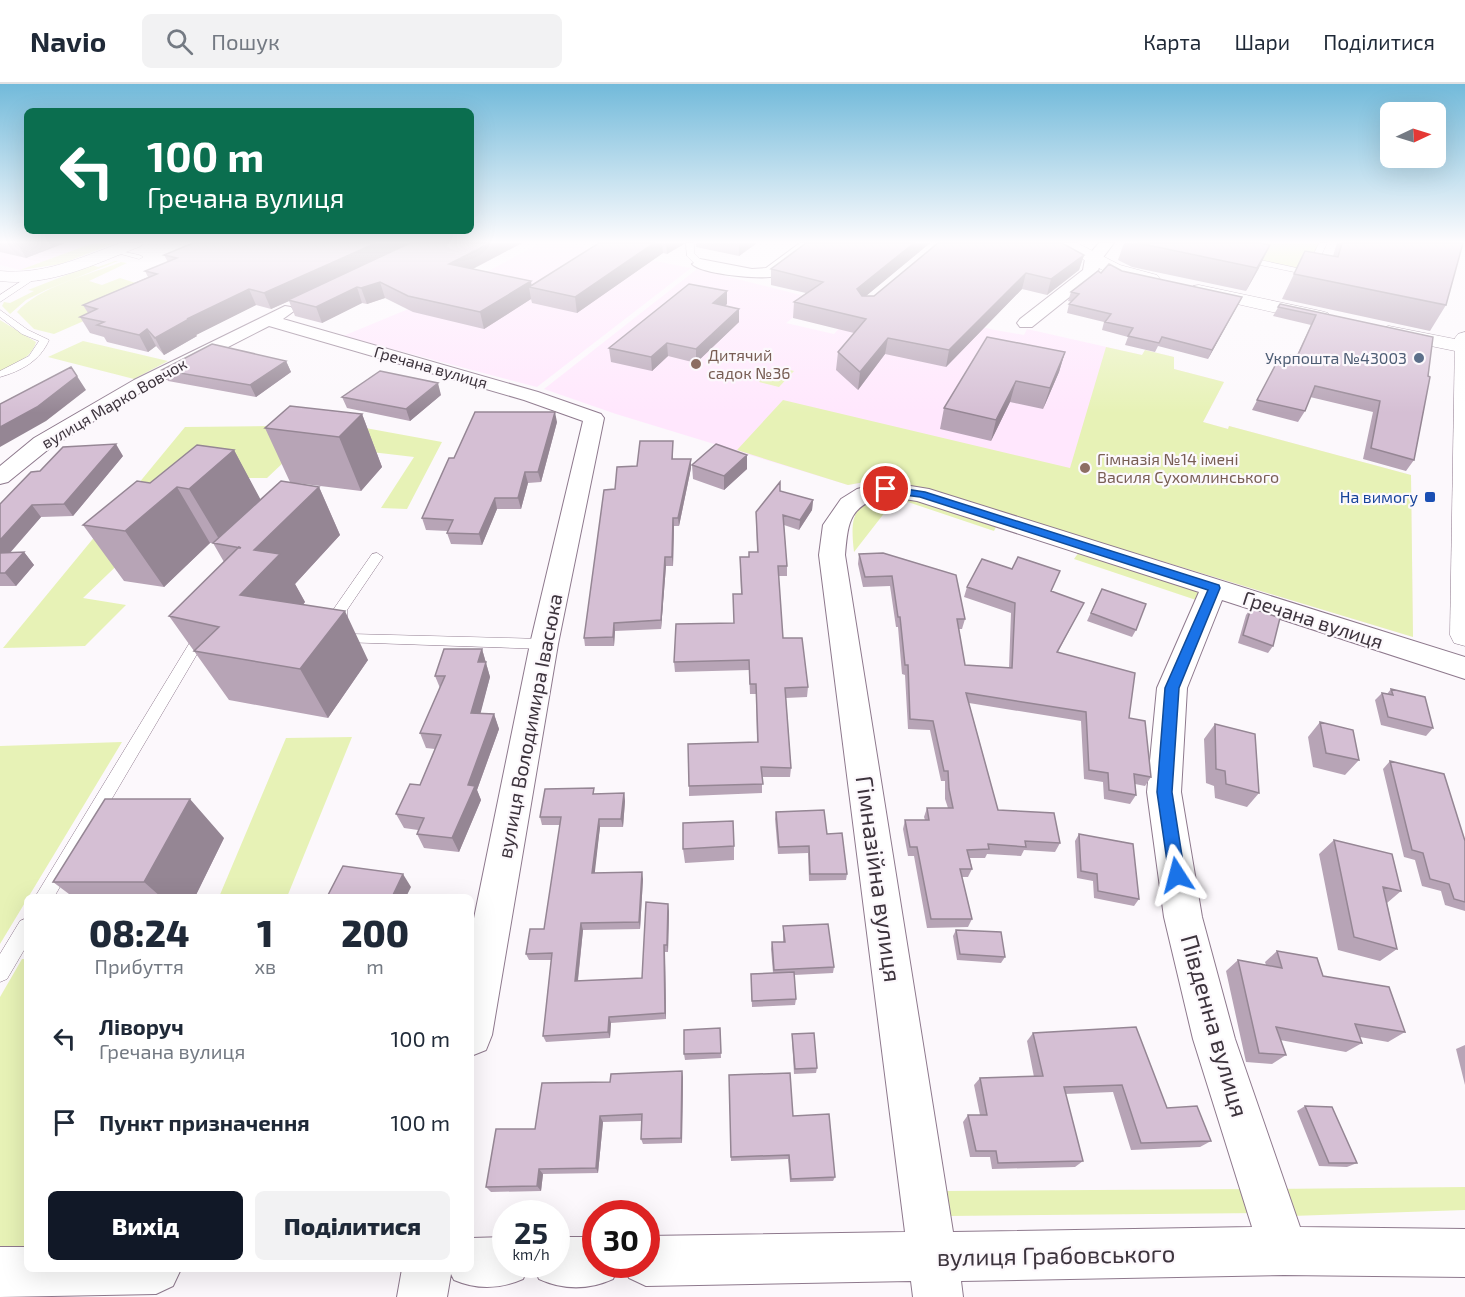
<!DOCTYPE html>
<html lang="uk">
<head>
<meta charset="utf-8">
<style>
	:root { --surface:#fff; --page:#f2f2f3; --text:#1f2937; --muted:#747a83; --line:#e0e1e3; --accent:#111827 }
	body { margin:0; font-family:"Exo 2",sans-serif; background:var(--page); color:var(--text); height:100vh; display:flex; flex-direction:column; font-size:22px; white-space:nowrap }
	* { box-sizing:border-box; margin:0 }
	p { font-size:20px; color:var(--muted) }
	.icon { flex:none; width:33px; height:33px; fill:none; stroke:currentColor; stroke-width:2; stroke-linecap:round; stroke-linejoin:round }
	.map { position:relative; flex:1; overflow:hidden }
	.sheet { position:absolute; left:24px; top:810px; width:450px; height:378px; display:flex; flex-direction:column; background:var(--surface); border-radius:9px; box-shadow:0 6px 24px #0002 }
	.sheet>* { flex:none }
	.banner { position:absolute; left:24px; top:24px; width:450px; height:126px; border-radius:9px; box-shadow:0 6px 24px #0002; background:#0b6e4f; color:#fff; overflow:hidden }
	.needle { width:39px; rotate:86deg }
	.buttons { position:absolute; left:1380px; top:18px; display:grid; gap:12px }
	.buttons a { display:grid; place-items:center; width:66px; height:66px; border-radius:9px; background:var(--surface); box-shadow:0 6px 24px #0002; font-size:30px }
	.speed { position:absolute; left:492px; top:1116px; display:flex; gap:12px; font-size:30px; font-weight:700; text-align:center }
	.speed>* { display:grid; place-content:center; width:78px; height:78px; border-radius:50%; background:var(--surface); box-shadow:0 6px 24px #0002; line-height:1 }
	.speed small { font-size:15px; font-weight:400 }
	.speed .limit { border:9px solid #d22; background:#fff; color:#111 }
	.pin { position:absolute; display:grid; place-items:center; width:51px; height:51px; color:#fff; margin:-26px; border:3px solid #fff; border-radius:50%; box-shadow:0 2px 6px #0007 }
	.me { position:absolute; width:66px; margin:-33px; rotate:351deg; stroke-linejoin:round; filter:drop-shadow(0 0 4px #0008) }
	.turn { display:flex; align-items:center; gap:21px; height:126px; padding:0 24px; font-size:27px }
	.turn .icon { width:78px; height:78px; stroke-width:2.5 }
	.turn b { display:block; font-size:42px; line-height:51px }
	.eta { display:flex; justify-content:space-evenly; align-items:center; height:102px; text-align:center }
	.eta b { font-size:36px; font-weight:800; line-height:42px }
	.action { display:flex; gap:12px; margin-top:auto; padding:12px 24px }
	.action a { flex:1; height:69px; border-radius:9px; background:var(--accent); color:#fff; font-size:24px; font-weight:800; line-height:69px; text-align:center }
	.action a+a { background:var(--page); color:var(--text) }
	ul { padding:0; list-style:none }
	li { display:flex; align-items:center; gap:18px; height:84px; padding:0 24px }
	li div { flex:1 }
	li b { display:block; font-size:22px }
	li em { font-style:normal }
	header { display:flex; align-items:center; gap:36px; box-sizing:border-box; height:84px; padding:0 30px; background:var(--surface); border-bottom:2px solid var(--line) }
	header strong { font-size:28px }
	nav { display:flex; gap:33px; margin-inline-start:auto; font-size:21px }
	.search { width:420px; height:54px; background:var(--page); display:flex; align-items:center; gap:15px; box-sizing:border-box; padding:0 21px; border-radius:9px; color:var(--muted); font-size:22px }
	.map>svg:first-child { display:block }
	.built { fill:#ffe7fd }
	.green { fill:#e7f2b6 }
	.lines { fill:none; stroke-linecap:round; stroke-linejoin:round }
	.service-casing { stroke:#8e798d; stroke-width:1 }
	.minor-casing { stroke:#8e798d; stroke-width:2 }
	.tertiary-casing { stroke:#8e798d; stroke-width:1 }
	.secondary-casing { stroke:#8e798d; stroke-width:1 }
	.service { fill:#fff; fill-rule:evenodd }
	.minor { fill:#fff; fill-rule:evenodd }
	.tertiary { fill:#fff; fill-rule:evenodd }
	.secondary { fill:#fff; fill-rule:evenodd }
	.wall { fill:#b7a4b6 }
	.shaded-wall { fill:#958694 }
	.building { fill:#d5bfd4; stroke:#958694; stroke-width:1.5 }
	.route { fill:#1a73e8; stroke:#114b97; stroke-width:1.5 }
	.service-dot { fill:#5c6f8a; stroke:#fcf8fc; stroke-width:2 }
	.education-dot { fill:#8d6e63; stroke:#fcf8fc; stroke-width:2 }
	.transit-dot { fill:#1a4fb4; stroke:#fcf8fc; stroke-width:2 }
	.labels { text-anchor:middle; stroke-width:4.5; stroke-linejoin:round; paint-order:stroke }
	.far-education-label { font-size:16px; fill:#785e54; stroke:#fcf8fc; text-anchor:start }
	.far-service-label { font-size:16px; fill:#4e5e75; stroke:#fcf8fc; text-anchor:end }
	.far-street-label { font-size:16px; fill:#3d343d; stroke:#fcf8fc }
	.far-transit-label { font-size:16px; fill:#164399; stroke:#fcf8fc; text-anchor:end }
	.street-label { font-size:20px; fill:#3d343d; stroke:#fcf8fc }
	.near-street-label { font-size:24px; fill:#3d343d; stroke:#fcf8fc }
</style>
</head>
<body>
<header>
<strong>Navio</strong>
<div class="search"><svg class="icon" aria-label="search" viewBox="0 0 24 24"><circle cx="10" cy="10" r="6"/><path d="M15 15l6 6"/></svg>Пошук</div>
<nav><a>Карта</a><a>Шари</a><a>Поділитися</a></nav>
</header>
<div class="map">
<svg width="1465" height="1213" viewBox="0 0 1465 1213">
	<rect width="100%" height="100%" fill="#fcf8fc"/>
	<path class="built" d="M1 159H93L20 186 0 181Z
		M540 159H563L691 184 537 303 343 252 452 207Z
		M697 185 817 215 786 239 834 250 851 231 886 220 995 246 1024 251 1027 245 1142 271 1145 266 1174 273V285L1224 298 1203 338 1228 345 1229 342 1411 391 1413 553 887 394 848 401 616 330 544 305Z"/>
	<path class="green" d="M93 159H115L61 180 20 186Z
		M1266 159H1320L1305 186 1249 175Z
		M115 177H118L46 206 26 216 10 230 2 222 4 218 10 219 34 207 28 206 92 181 98 183Z
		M121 178 127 179 89 197 102 201 120 194 142 201 134 215 54 250 34 245 17 228C38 203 91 190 121 178Z
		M0 236 36 258C32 274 13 281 0 288Z
		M83 257 168 277 134 295 48 273Z
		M1106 263 1142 271 1145 266 1174 273V285L1224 298 1203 338 1228 345 1229 342 1411 391 1413 553 887 394 848 401 737 366 783 316 1070 384Z
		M774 282 794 287 779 303 759 298Z
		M349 341 442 358 407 425 381 424 414 373 303 360 267 394H228L156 444 83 514 126 521 85 562 3 564 185 343Z
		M891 411 919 414 996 443 994 447 896 414 854 468C850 432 852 418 891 411Z
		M1079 468 1199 508 1196 516 1074 475Z
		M352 653 287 813H219L286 654Z
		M122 658 0 860V662Z
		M22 875H27V1169L0 1170V913Z
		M1465 1103V1126L1292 1132 1271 1105Z
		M1253 1105 1262 1129 950 1132 946 1107Z"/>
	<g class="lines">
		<defs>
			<path id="service" d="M686 159H694V169L703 178V182H697L687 172Z
				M1238 159H1246L1238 170 1242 172 1306 186 1319 159H1327L1313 189 1309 191 1236 176 1230 170Z
				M111 165 139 171 143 173 139 175 110 167Z
				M32 190 39 192 0 218V211Z
				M0 226 28 246 49 256C40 277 21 287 0 293V287L29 272 39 257 22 250 0 233Z
				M377 469 383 473 347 526V543L351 550 544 555 551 560 544 565 342 558 333 543V526L372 470Z
				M203 543 210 548 54 813H35L198 545Z
				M27 834V861L7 895 0 898V870L20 837Z"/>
			<path id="minor" d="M800 159H816L776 192C761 196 701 190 692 180L700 175 752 185 766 184Z
				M1099 159H1114L1101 176 1097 191 1032 243H1020L1017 239 1020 235 1083 186 1085 175Z
				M285 222 291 223 294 227 283 235 538 308 601 330 604 334 558 560 492 951 486 966 471 972V849L530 560 583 337 524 316 269 242 148 304 50 364 8 398 0 400V382L34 354 134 296Z
				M886 398 929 405 1465 573V595L1222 516 1187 604 1181 708 1202 833 1235 955 1300 1143 1465 1145V1193L1284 1191 961 1197 963 1213H913L911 1197 646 1202 629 1194 623 1180H646V1152L905 1148 819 471 823 441 841 415 857 405ZM886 412 917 417 1199 508 1157 604 1147 708 1164 833 1193 955 1252 1143 953 1148 845 471C848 438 849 421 886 412Z
				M506 1153V1180H530L523 1195C500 1205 477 1206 454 1196L451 1190 447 1213H397L402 1185H471V1154Z
				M556 1153H596V1180H620L613 1195C589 1206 563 1206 539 1195L532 1180H556Z
				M0 1163H27V1185H181L173 1202 156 1210 0 1213Z"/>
			<path id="tertiary" d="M1465 248V562L1454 559 1450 551 1455 254 1458 250Z"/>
			<path id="secondary" d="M120 159H143L141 162C95 180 50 203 0 197V187C43 191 80 174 120 159Z
				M1057 159H1077L1120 181 1157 191 1160 195 1157 199 1151 200 1108 189 1059 162Z
				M1199 201 1321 227 1328 229 1331 233 1328 237 1321 239 1193 210 1190 206 1193 202Z
				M1389 242 1465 257V269L1382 252 1379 248 1382 244Z"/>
		</defs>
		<use href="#service" class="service-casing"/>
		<use href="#minor" class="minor-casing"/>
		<use href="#tertiary" class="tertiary-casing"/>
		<use href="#secondary" class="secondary-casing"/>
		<use href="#service" class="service"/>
		<use href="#minor" class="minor"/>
		<use href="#tertiary" class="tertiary"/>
		<use href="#secondary" class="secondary"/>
	</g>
	<path class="wall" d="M0 159H65L26 174 0 168Z
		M190 159H522L473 185 532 201 599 159H685L684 160 667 170 663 169 577 229 532 219 531 215 484 245 413 228 385 214 367 220 362 219 322 239 295 232 289 217 271 225 256 221 196 251 197 252 164 271 156 262 148 268 107 258 104 253 90 249 80 233 88 229 83 221 148 193 145 187 168 178 164 171 192 159Z
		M696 159H757L739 172 696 163Z
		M806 159H930L866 212H874L1084 171 1079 186 1047 211 1022 205 946 283 885 270 858 306 836 286 838 268 854 249 793 234 794 218 806 209 771 201V185Z
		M1124 159H1263L1259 184 1246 207 1132 183 1118 176Z
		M1337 159H1463L1446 221 1430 247 1282 215 1305 167 1333 172Z
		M1122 187 1242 213 1208 275 1158 262 1155 268 1125 261 1128 253 1102 246 1104 238 1067 229 1069 220 1072 218 1068 217 1071 208 1101 189Z
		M727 220 725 222 739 225V238L696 279 668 272 652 287 611 278 609 264Z
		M1280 220 1433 253 1414 376 1406 387 1363 375 1373 328 1310 313 1305 327 1298 338 1252 326 1277 278 1285 279 1296 273 1311 241 1273 232Z
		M1065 268 1059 288 1043 325 1010 318 991 357 940 345 944 324Z
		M286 277 291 288 256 313 168 297 162 286Z
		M441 311 410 337 347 324 342 313Z
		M362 330 382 383 361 407 296 399 319 403 340 451 295 500 305 518 303 521 368 576 328 634 229 616 169 532 224 478 213 459H210L164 503 124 497 83 441 150 399 234 366 260 416 290 398 265 344Z
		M557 338 541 398 528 399 521 425H497L482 461 451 460 447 449 448 447 426 446 422 434 454 374Z
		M673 357V375L691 384 679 442H674L673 482H666L661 545 615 547 614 562H585L584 554 615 405 637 382Z
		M747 371V385L724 406 693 395 692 381Z
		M123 372 73 432 41 433 10 469 24 468 34 481 16 502H0V420L40 387Z
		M780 407 813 416 812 426 799 446 784 441 787 482V492H778L783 554 808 603 807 613 786 614 791 684 790 693H762V709L689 712V702L757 658 756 610H750L749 586 675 588 674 578 734 539 741 510 740 473H749L757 468 756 428Z
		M859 470 965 535 962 545H959L965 581 1009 584 1011 529 964 513 967 503 1052 507 1079 528 1058 568 1129 634 1151 693 1145 702 1135 700 1136 711 1130 720 1104 715 1103 698 1084 695 1081 637 969 619 998 726 1060 759 1055 768 1024 766 1021 772 987 770 985 774H970L972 785 968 793H962L972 835 968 843 927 844 914 772H908L903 745 905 736H925L924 733 927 724H948L945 715V697H941L930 646 908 645 905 591 902 590 898 543H896L890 502 863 503 858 480Z
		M1102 505 1136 546 1132 553 1087 537Z
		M1251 524 1273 562 1268 569 1238 559 1246 531Z
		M482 565 490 593 480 629 494 630 499 645 477 706 481 716 459 768 424 764 417 750 418 746 404 744 396 730 420 701 435 665 426 664 420 649 440 604 435 592Z
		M1391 605 1433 644 1426 652 1381 641 1375 616 1382 609 1387 610Z
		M1320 638 1359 676 1345 691 1313 683 1308 653Z
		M1215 640 1259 709 1247 723 1215 714 1214 702 1206 699 1204 655Z
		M1390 677 1465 757V827L1445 821 1441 807 1422 802 1415 776 1404 773 1383 685Z
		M624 709 625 717 623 743H600L594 789 643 795 640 845 583 846 578 897 642 894 669 827 668 868H665L666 935 611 939 610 954 546 958 543 952 551 876H529L526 870 544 845 560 741H542L540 733 595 710Z
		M776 728 827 750 847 790 846 796 809 797 808 769 778 770 775 735Z
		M1079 750 1139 815 1134 822 1094 814 1093 797 1077 794 1075 757Z
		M224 754 195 813H73L53 798Z
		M1334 756 1401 807 1387 819 1397 865 1380 877 1338 866 1319 770Z
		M734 762V776L685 779 683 765Z
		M783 842 834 883 833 889 794 891 796 915 795 921 752 923 751 890 773 889 771 865 772 858H783Z
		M956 846 1005 873 1001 879 957 876 953 852Z
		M1277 867 1323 892 1405 948 1388 958 1360 953 1362 959 1346 968 1280 956 1286 971 1272 980 1246 978 1226 887 1238 876 1266 881 1265 878Z
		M720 944 721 974 685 976 684 970Z
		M1033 949 1167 1024 1211 1057 1200 1063 1131 1066 1113 1008 1065 1010 1083 1077 1075 1083 992 1085 990 1073H970L963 1038 968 1031H980L974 1001 980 994 1034 993 1027 957Z
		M792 950 817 984 816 989 794 990 792 955Z
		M1465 961V1001L1456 965Z
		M682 987 683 994 682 1059 643 1060 641 1055 642 1037 603 1038 598 1089 543 1090 541 1107 491 1108 486 1103 535 1045 610 998Z
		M729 991 835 1093 833 1097 790 1098 788 1075 731 1077Z
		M1305 1022 1357 1079 1347 1083 1319 1082 1297 1027Z"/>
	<path class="shaded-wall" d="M17 159H65L26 174Z
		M376 159H412L288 216 289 217 271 225 264 209Z
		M490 159H522L453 195 449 180Z
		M654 159H662L663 169 577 229 575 213Z
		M666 159H685L684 160 667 170Z
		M739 159H757L739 172Z
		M914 159H930L855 221 857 205Z
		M1270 161 1259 184 1246 207 1257 184Z
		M1084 171 1079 186 1047 211 1051 195Z
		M1026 189 1022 205 946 283 949 266Z
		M531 197 532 204 529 203 531 215 484 245 480 228Z
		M380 198 385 214 367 220 361 204Z
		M357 203 362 219 322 239 316 223Z
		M249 205 256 221 196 251 197 252 164 271 155 254 187 235Z
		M727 207V220L713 232V219Z
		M1242 213 1238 221 1208 275 1212 266Z
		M739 225V238L696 279V265Z
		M147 245 156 262 148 268 139 251Z
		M888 254 885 270 858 306 860 288Z
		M667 259 668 272 652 287 651 273Z
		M1065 268 1059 288 1043 325 1050 304Z
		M286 277 291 288 256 313 250 301Z
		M77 292 86 306 46 337 0 363V343Z
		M1016 297 1010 318 991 357 996 336Z
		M438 299 441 311 410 337 406 325Z
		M555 328 557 338 541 398 538 388Z
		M362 330 382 383 361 407 339 353Z
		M116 360 123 372 73 432 64 420Z
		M234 366 263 420 222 460 189 405Z
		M747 371V385L724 406V392Z
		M691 375V384L679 442 678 434Z
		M525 388 528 399 521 425 518 414Z
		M177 403 210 459 164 503 125 447Z
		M319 403 340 451 295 500 305 518 269 560 240 511 254 466Z
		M495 414 497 425 482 461 479 450Z
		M813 416 812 426 799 446 800 436Z
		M32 421 41 433 0 480V456Z
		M673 434 674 442 673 482 672 473Z
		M24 468 34 481 16 502 5 489Z
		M665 473 666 482 661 545V536Z
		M345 527 368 576 328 634 300 585Z
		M614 539 615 547 614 562 613 553Z
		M482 565 490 593 477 643 471 629 478 578Z
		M494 630 499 645 477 706 481 716 459 768 452 754 468 701Z
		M624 709 625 717 623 743 621 735Z
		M190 715 224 754 195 813H161L144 798Z
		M599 735 600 743 594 796 592 789Z
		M642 788 643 795 640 845 639 838Z
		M403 790 411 803 406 813H392Z
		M668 820 669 827 668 868 667 861Z
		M581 839 583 846 577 903 575 897Z
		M664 861 665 868 666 935 665 929Z
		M609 933 611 939 610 954 608 948Z
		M682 987 683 994 682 1059 681 1054Z
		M600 1032 603 1038 598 1089 596 1084Z
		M539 1085 543 1090 541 1107 537 1102Z"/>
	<path class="building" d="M193 159H376L264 209 249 205 187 235H189L155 254 147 245 139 251 97 241 104 238 80 233 97 225 83 221 157 190 145 187 177 174 164 171Z
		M410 159H490L449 180 531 197 480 228 408 212 380 198 361 204 357 203 316 223 288 216Z
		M599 159H654L575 213 529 203Z
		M806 159H914L857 205 862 212H874L938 159H1062L1084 171 1051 195 1026 189 949 266 888 254 860 288 838 268 866 235 794 218 823 198 771 185Z
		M1138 159H1260L1270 161 1257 184Z
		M1342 159H1463L1446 221 1294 190 1305 167 1338 173Z
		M1109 180 1122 187 1242 213 1212 266 1162 253 1159 259 1128 252 1133 244 1105 238 1111 230 1069 220 1079 210 1071 208 1098 187 1101 189Z
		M689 200 727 207 713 219 739 225 696 265 667 259 651 273 609 264Z
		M1280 220 1433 253 1428 292 1430 293 1414 376 1371 364 1380 317 1315 302 1305 327 1257 316 1277 278 1286 279 1289 271 1297 273 1316 231 1278 223Z
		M987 253 1065 268 1050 304 1016 297 996 336 944 324Z
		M212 260 286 277 250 301 162 286Z
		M71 283 77 292 37 323 0 343V320Z
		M380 287 438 299 406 325 342 313Z
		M290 322 362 330 339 353 265 344Z
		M475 328H555L538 388H525L518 414H495L479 450 447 449 453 436 422 434 449 374H454Z
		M640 357H673L672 375H691L678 434H673L672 473H665L661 536 614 539 613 553 584 554 604 406 615 405 617 383 637 382Z
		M116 360 64 420 32 421 0 456V420L31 388 40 387 63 363Z
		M716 360 747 371 724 392 692 381Z
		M197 361 234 366 189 405 177 403 125 447 83 441 137 397 150 399Z
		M281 397 319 403 254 466 280 470 240 511 345 527 300 585 194 567 219 543 169 532 239 463 241 464 213 459Z
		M780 398V407L813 416 800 436 783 431 787 482H778L783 554H802L808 603 785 604 791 684 761 683 763 700 689 702 688 660 758 658 756 600H750L749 576 674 578 676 540 734 539 733 510H742L740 473H749V468H758L756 428Z
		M24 468 5 489H0V469Z
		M883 469 956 491 965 535H957L965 581 1012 584 1015 519 967 503 982 475 1012 485 1018 473 1060 487 1051 507 1084 519 1057 568 1135 589 1129 634 1145 637 1151 693 1134 690 1136 711 1109 706 1108 689 1089 686 1086 628 966 609 998 726 1054 729 1060 759 1025 757 1026 763 988 760 989 765 967 766 972 785H960L972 835H931L917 763H910L905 736H929L927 724H953L949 705 948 687H944L933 637 910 635 908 581H905L900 533H898L892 492 865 493 859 470Z
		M1102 505 1146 520 1136 546 1091 529Z
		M1251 524 1280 534 1273 562 1243 551Z
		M444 565H482L478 578H486L471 629 494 630 468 701 475 702 452 754 417 750 424 734 396 730 410 700 420 701 441 651 420 649 445 592H435Z
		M1391 605 1425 613 1433 644 1388 633 1382 609 1393 611Z
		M1320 638 1353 646 1359 676 1326 669Z
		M1215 640 1255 650 1259 709 1226 700 1225 687 1216 685Z
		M1390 677 1444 690 1465 757V818L1454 815 1449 800 1430 795 1423 769 1412 766Z
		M594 704 593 710 624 709 621 735H599L592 789 642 788 639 838 581 839 575 897 642 894 646 818 668 820 667 861H664L665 929 609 933 608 948 543 952 552 869 526 870 530 845H544L561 733H540L545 705Z
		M105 715H190L144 798H53Z
		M824 726 827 750 842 749 847 790H810L809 762 779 763 776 728Z
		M733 737 734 762 683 765V739Z
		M1079 750 1133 760 1139 815 1098 807 1097 790 1081 787Z
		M1334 756 1392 770 1401 807 1383 803 1397 865 1354 853Z
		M343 782 403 790 392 813H327Z
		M828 840 834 883 774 886 772 858H785L783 842Z
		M956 846 1001 848 1005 873 960 870Z
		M1277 867 1317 874 1323 892 1389 903 1405 948 1355 940 1362 959 1276 943 1286 971 1259 969 1238 876 1282 884Z
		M794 888 796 915 752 917 751 890Z
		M1136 943 1167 1024 1197 1022 1211 1057 1141 1059 1122 1001 1064 1003 1083 1077 998 1079 996 1067H976L968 1031H987L980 994 1043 992 1033 949Z
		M720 944 721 969 684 970V946Z
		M814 949 817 984 795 985 792 950Z
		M682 987 681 1054 641 1055 642 1030 600 1032 596 1084 539 1085 537 1102 486 1103 496 1045H535L542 999 610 998 611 990Z
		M790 989 793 1032 829 1030 835 1093 791 1095 789 1071 731 1073 729 991Z
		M1305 1022 1332 1023 1357 1079H1329Z"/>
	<linearGradient id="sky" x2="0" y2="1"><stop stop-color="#72bada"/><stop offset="0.48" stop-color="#fefcfe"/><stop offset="1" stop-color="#fefcfe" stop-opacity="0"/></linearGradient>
	<rect width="1465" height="329" fill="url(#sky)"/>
	<path class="route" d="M886 402 925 408 1219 501 1220 504 1179 604 1172 708 1185 791 1183 797 1177 799 1171 797 1169 791 1157 708 1165 604 1208 506 920 413 882 408V403Z"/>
	<circle class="service-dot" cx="1419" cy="274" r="6"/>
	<g class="education-dot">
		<circle cx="696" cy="280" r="6"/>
		<circle cx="1085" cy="384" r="6"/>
	</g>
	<rect class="transit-dot" x="1424" y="407" width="12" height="12" rx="3"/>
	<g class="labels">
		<g class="far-education-label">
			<text x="708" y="277">Дитячий<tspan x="708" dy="18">садок №36</tspan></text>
			<text x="1097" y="381">Гімназія №14 імені<tspan x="1097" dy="18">Василя Сухомлинського</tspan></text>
		</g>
		<g class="far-service-label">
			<text x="1407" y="280">Укрпошта №43003</text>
		</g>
		<g class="far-street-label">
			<text transform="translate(431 283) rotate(16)" y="6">Гречана вулиця</text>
			<text transform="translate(114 319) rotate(-30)" y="6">вулиця Марко Вовчок</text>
		</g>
		<g class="far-transit-label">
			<text x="1418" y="419">На вимогу</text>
		</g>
		<g class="street-label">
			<text transform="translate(1313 536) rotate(18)" y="7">Гречана вулиця</text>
			<text transform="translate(530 642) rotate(-79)" y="7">вулиця Володимира Івасюка</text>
		</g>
		<g class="near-street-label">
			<text transform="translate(878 795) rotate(82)" y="8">Гімназійна вулиця</text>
			<text transform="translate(1214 942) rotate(74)" y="8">Південна вулиця</text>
			<text transform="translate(1056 1172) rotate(-1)" y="8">вулиця Грабовського</text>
		</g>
	</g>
</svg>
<div class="buttons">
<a><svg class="needle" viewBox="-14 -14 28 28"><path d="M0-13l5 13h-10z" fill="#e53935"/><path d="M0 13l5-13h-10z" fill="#747a83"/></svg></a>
</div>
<div class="speed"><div>25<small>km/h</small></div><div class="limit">30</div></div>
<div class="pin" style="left:886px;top:405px;background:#d93025"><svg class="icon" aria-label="arrive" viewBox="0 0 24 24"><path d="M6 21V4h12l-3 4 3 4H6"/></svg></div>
<svg class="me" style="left:1177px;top:791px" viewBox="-20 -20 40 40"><path d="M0-17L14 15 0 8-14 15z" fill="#1a73e8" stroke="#fff" stroke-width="4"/></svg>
<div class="banner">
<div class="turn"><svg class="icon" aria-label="left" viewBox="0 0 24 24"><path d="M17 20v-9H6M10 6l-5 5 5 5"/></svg><div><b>100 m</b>Гречана вулиця</div></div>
</div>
<section class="sheet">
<div class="eta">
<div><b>08:24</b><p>Прибуття</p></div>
<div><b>1</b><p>хв</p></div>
<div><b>200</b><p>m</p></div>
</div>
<ul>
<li><svg class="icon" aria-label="left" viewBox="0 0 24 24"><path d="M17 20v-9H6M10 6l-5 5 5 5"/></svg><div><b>Ліворуч</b><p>Гречана вулиця</p></div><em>100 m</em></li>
<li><svg class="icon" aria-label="arrive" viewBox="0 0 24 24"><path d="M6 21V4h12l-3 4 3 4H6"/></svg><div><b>Пункт призначення</b></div><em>100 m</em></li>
</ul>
<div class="action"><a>Вихід</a><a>Поділитися</a></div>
</section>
</div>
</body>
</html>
